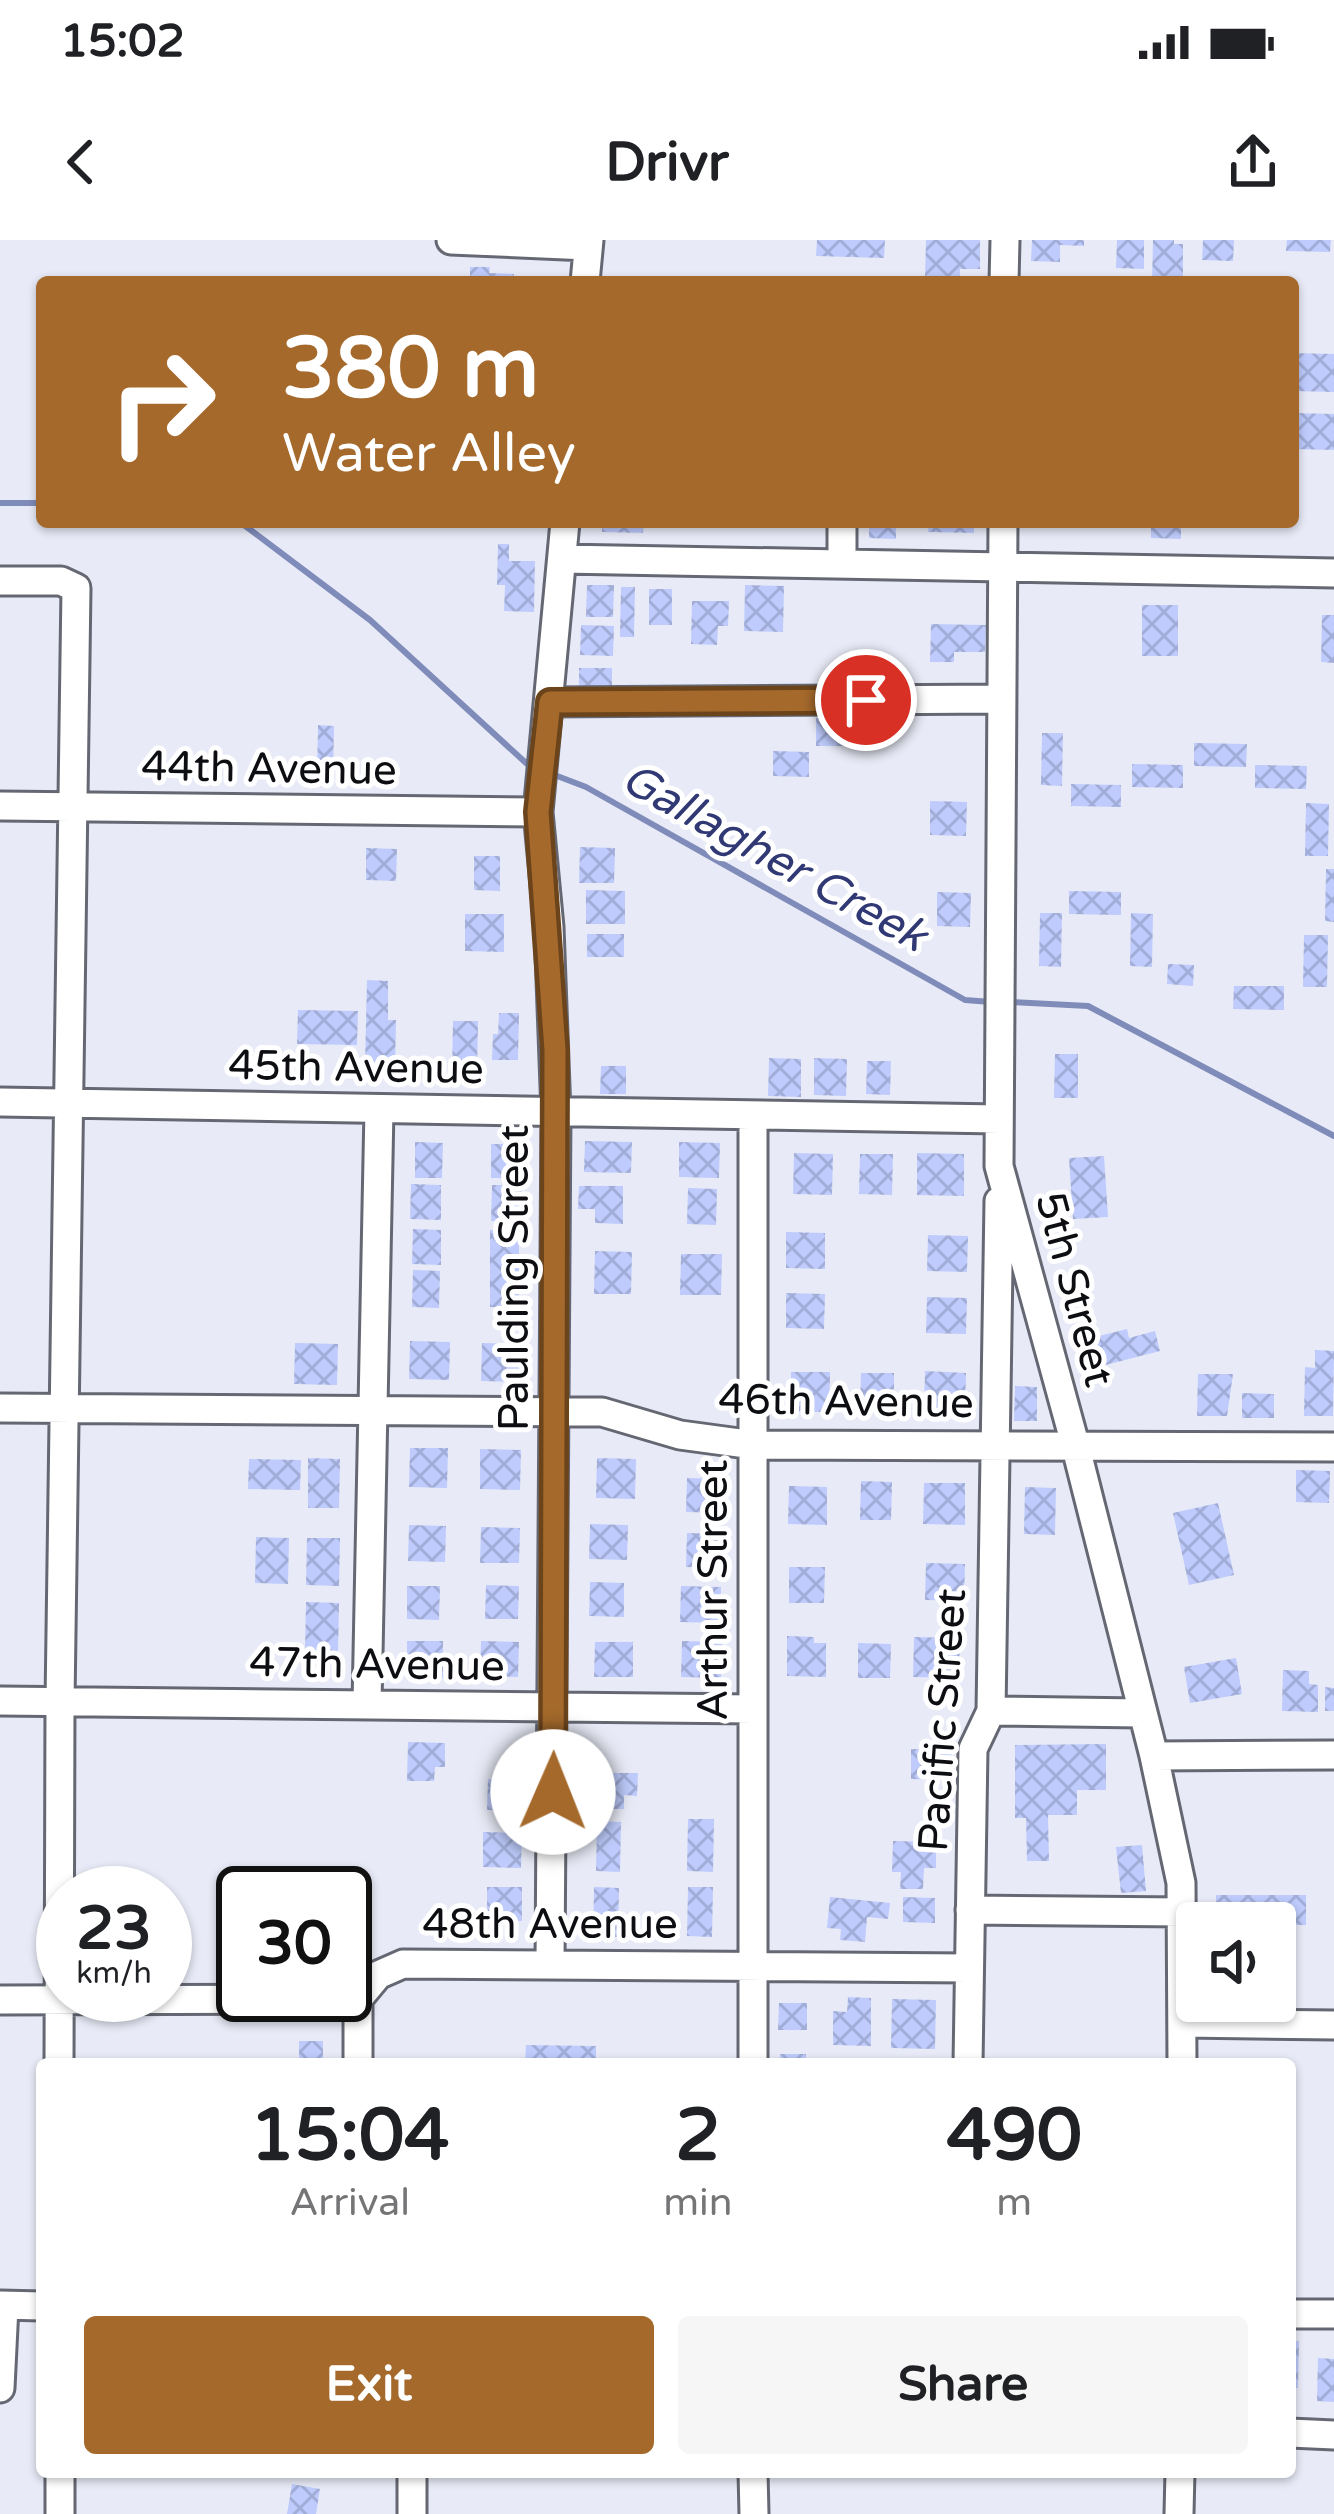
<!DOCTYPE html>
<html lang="en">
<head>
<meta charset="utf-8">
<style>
	:root { --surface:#fff; --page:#f6f6f6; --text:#202124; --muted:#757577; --accent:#a4692b }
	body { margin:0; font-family:"Varela Round",sans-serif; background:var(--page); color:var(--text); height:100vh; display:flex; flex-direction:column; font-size:45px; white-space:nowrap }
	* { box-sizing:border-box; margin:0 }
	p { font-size:39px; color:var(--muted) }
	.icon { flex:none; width:66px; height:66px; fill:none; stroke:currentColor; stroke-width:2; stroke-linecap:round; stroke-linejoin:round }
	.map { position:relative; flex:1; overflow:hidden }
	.drawer { position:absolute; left:36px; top:1818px; width:1260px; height:420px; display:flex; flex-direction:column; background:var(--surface); border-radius:12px; box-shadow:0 3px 9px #0004 }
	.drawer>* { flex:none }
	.top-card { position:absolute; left:36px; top:36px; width:1263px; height:252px; border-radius:12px; box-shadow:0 3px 9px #0004; background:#a4692b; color:#fff; overflow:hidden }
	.buttons { position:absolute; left:1176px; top:1662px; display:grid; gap:24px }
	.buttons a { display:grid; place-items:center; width:120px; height:120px; border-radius:12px; background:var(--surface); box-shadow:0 3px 9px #0004; font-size:60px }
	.speed { position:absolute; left:36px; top:1626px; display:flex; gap:24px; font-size:60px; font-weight:700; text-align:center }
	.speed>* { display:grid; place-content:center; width:156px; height:156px; border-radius:50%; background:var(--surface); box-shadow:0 3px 9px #0004; line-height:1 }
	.speed small { font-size:30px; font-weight:400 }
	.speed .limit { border:6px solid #111; border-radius:18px; background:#fff; color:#111 }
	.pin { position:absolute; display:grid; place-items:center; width:102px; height:102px; color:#fff; margin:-51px; border:6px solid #fff; border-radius:50%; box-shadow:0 3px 12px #0007 }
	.me { position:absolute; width:132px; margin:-66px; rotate:1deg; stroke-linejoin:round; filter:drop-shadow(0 0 9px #0008) }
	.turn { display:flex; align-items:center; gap:42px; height:252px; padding:0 48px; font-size:54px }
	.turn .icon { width:156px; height:156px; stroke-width:2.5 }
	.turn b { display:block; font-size:84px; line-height:102px }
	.eta { display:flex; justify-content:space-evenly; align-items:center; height:204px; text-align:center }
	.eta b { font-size:72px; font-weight:800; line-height:84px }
	.action { display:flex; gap:24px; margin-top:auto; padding:24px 48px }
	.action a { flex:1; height:138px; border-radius:12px; background:var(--accent); color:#fff; font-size:48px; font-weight:800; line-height:138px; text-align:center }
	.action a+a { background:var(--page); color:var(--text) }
	.status { display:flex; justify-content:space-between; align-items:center; height:84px; padding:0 60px; background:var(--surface); direction:ltr }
	.status svg { height:33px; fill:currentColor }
	header { display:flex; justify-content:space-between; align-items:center; height:156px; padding:0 48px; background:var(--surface); font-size:54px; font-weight:800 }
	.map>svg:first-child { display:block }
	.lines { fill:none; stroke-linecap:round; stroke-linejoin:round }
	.stream { stroke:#7f8bb9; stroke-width:6 }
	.building { fill:url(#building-cross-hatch) }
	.minor-casing { stroke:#656872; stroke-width:33 }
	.minor { stroke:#fff; stroke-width:27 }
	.route-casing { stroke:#6b441c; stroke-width:30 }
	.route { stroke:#a4692b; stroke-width:21 }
	.labels { text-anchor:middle; stroke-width:10; stroke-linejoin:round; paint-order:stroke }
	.street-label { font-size:42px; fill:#0d0e12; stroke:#fff }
	.water-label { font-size:45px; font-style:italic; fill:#303974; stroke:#fff }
</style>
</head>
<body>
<div class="status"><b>15:02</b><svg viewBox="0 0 49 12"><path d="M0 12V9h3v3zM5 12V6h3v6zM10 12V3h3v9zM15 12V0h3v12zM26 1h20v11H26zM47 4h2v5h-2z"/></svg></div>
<header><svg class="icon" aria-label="back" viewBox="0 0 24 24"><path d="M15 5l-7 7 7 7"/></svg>Drivr<svg class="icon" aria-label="share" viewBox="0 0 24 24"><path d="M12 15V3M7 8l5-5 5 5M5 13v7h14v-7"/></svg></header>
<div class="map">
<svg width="1334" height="2274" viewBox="0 0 1334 2274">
	<defs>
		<pattern id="building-cross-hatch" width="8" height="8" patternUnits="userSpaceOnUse" patternTransform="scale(3)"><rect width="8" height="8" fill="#becbfc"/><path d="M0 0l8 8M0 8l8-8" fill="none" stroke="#a2add7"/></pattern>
	</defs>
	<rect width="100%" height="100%" fill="#e8ebf7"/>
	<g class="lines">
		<path class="stream" d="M0 263H42
			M240 282 370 380 526 523 534 527
			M552 534 586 547 965 760 991 762
			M1010 762 1088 766 1334 896"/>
	</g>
	<path class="building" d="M817 0H885L884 18 816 16Z
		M926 0H980V29H960V38H925Z
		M1032 0H1084V6L1060 5V22L1031 21Z
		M1117 0H1144V29L1116 28Z
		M1153 0H1174V4H1183V42H1152Z
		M1203 0H1234L1233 21 1202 20Z
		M1287 0H1331L1330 12 1286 11Z
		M470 27H490L489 33 514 34V42H470Z
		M1293 113 1334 114V152L1293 151Z
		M1293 173 1334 174V210L1293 209Z
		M602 282H644L643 293 602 292Z
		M869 282H896V299L869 298Z
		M929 282H974V293L928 292Z
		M1151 282H1181V299L1151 298Z
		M498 304H509V321H535L534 372 504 371 505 345H497Z
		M587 345H614L613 377H586Z
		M745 345 784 346 783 392 744 391Z
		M621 347H635L634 397H620Z
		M649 349H672V385H649Z
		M692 361H729L728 386H718L717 405 691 404Z
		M1142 365H1178V416H1142Z
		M1322 375H1334V423L1321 422Z
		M931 384 986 385 985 412H954V422H930Z
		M581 385 614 386 613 416 580 415Z
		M579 428H612V454L579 453Z
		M816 478H853L852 506H816Z
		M318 485 334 486 333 537H317Z
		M1042 493H1063L1062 546 1041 545Z
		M1194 503 1247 504 1246 527 1194 526Z
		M773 511 809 512V537L773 536Z
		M1132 524 1183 525V548L1132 547Z
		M1255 525 1307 526 1306 549 1255 548Z
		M1071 544 1121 545V567L1071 566Z
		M930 561 967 562 966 596 930 595Z
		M1306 563 1329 564 1328 616H1305Z
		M580 607 615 608 614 643H579Z
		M366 608 397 609 396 641 366 640Z
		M474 616H500V651L474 650Z
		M1326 629H1334V682L1325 681Z
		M586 650 625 651V684H586Z
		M1069 651 1121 652V675L1069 674Z
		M937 652 971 653 970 687 937 686Z
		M1040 673H1062L1061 727 1039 726Z
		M1131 673 1153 674 1152 727 1130 726Z
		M465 674H504V712L465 711Z
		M587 694H624V717H587Z
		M1304 695H1328L1327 747H1303Z
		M1168 724 1194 725 1193 746 1167 744Z
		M367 740 388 741V780H396L395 830 365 825Z
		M1234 746H1284V770L1233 769Z
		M298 770 358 771 357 805 297 804Z
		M499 773H519L518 820H492L493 794H498Z
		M453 781H478L477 834 452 833Z
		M1055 814H1078V858H1054Z
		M769 818 801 819V857L768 856Z
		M814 818 847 819 846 856 814 855Z
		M867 821H891L890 855 866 854Z
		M601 826H626V854H600Z
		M585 901 632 902 631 933 584 932Z
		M415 902 443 903 442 938H415Z
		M679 902 720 903 719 938 679 937Z
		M491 904H522L521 938H491Z
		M794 913 833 914 832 955 793 954Z
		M917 913 964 914V956L917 955Z
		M860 914H893L892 955 859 954Z
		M1104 916 1108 977 1073 979 1069 918Z
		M411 944 441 945V980L410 979Z
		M492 945H522L521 982 491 981Z
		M579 946H623V984L595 983V969H578Z
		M688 948 717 949 716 985 687 984Z
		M413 989 441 990V1025L412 1024Z
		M490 990 519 991V1067H490Z
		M786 992 825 993V1029L786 1028Z
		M928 995 968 996 967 1032 927 1031Z
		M595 1011 632 1012 631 1054H594Z
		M681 1014H722L721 1055H680Z
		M413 1030 440 1031 439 1068 412 1067Z
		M786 1053 825 1054 824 1089 786 1088Z
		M927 1057 967 1058 966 1094 926 1093Z
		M1127 1089 1129 1098 1155 1091 1160 1111 1090 1129 1083 1100Z
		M410 1101 450 1102 449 1140 409 1139Z
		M295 1103 338 1104 337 1145 294 1144Z
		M482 1103 522 1104V1142L481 1141Z
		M1315 1110 1334 1111 1333 1176H1304L1305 1127 1315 1128Z
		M925 1131 966 1133 965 1171 924 1170Z
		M791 1132H830L829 1172H791Z
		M861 1133H894V1171L860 1170Z
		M1198 1134H1233L1227 1176H1197Z
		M1015 1146 1037 1147V1181H1014Z
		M1242 1153 1274 1154V1178H1242Z
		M410 1208H448L447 1248 409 1247Z
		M480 1209 521 1210 520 1250 480 1249Z
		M308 1218 340 1219 339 1268H308Z
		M597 1218 636 1219 635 1259 596 1258Z
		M249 1219 301 1220 300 1250 248 1249Z
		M1296 1230 1330 1231 1329 1263 1296 1262Z
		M687 1238 723 1239 722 1273 686 1272Z
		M861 1241 892 1242 891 1280H860Z
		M924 1243H965V1285L923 1284Z
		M789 1246 827 1247V1285L788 1284Z
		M1025 1247 1056 1248 1055 1295 1024 1294Z
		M1218 1263 1234 1335 1189 1345 1173 1273Z
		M590 1284 628 1285 627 1320 589 1319Z
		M409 1285 446 1286 445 1322 408 1321Z
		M481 1287 520 1288 519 1323H480Z
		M687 1293 723 1294 722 1328 686 1327Z
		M256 1297 289 1298 288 1344 255 1343Z
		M307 1298H340L339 1346 306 1345Z
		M926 1323 965 1324 964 1361 925 1360Z
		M789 1327H825L824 1363H789Z
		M590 1342 624 1343V1377L589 1376Z
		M486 1345 519 1346 518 1379H485Z
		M407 1346H440L439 1380 407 1379Z
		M681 1346 721 1347 720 1383 680 1382Z
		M306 1362 339 1363 338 1411 305 1410Z
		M787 1396 814 1397V1403H826V1437L787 1436Z
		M914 1397 960 1398 959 1438 913 1437Z
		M407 1401H443V1438L407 1437Z
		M481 1401 519 1402 518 1437 480 1436Z
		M682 1401 722 1402 721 1438 681 1437Z
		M595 1402H633V1437H594Z
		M858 1403 891 1404 890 1438H858Z
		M1236 1418 1242 1454 1190 1463 1184 1427Z
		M1283 1430 1309 1431V1444L1318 1445V1472L1282 1471Z
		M1325 1447 1334 1448V1471H1325Z
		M408 1502 445 1503V1527H435L434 1541H407Z
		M1106 1504V1550H1077V1575H1048L1049 1621H1027L1026 1578H1015V1505Z
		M911 1509 952 1510 951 1540 911 1539Z
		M595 1533H638L637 1556 624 1555V1569H595Z
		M488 1539H523L522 1570H487Z
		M688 1579H714L713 1632 687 1631Z
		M597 1581 621 1582 620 1632 596 1631Z
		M483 1592 522 1593 521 1628 483 1627Z
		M893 1601 936 1602V1628H924L923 1649H900L901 1632H892Z
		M1142 1605 1146 1651 1121 1653 1116 1607Z
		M487 1647H522V1681L487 1680Z
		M594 1647 619 1648 618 1697H593Z
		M688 1647H713L712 1697 687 1696Z
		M1216 1655H1306V1685L1216 1683Z
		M830 1657 890 1663 888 1679 867 1677 865 1702 840 1700 841 1689 827 1688Z
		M903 1657 935 1658V1683L903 1682Z
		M848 1757 871 1758V1806L833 1805V1771L847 1772Z
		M892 1759 936 1760 935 1809 891 1808Z
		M779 1763H807V1790H778Z
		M299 1801H323V1824H299Z
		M526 1805 596 1806V1824H525Z
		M780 1814H806V1824H780Z
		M1290 2101H1299L1298 2148H1290Z
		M1318 2118 1334 2119V2162L1317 2161Z
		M292 2244 320 2249 316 2274H287Z"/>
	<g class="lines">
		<defs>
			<path id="minor" d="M451 0 588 6
				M585 42 589 0
				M1004 42 1005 0
				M842 282V323
				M1003 282 999 926 1075 1204 1154 1516 1181 1643 1182 1824
				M562 319 1334 333
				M0 341H61L76 348 60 1462 59 1824
				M550 462 1001 459
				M0 566 538 572
				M0 862 998 879
				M753 877V1824
				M0 1168 602 1172 680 1195 754 1205 1334 1207
				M0 1461 753 1469
				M367 1464 379 869
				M991 1471 1141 1473
				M1154 1516 1334 1515
				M970 1670 1184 1672
				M550 1723 556 873 549 687 538 572 565 282
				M358 1759V1824
				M0 1760 358 1759 378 1735 403 1724 969 1728
				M1183 1783 1334 1785
				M968 1824 973 1509 991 1471 999 961
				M0 2065 42 2066
				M1290 2074H1334
				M0 2148 4 2066
				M1290 2193 1334 2195
				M753 2232 754 2274
				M60 2274V2232
				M412 2274V2232
				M1179 2274 1180 2232"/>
		</defs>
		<use href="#minor" class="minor-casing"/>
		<use href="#minor" class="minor"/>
	</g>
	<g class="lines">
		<defs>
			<path id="route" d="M553 1552 555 810 538 572 550 462 866 460"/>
		</defs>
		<use href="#route" class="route-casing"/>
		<use href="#route" class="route"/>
	</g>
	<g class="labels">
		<g class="street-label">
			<text transform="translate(269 527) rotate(1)" y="15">44th Avenue</text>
			<text transform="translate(356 826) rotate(1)" y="15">45th Avenue</text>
			<text transform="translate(513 1038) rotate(-90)" y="15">Paulding Street</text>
			<text transform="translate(1076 1049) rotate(75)" y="15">5th Street</text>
			<text transform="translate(846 1160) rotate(1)" y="15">46th Avenue</text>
			<text transform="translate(712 1350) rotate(-90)" y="15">Arthur Street</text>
			<text transform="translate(377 1423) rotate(1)" y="15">47th Avenue</text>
			<text transform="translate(941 1480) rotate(-86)" y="15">Pacific Street</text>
			<text x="550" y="1698">48th Avenue</text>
		</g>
		<g class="water-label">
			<text transform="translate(775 616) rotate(29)" y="16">Gallagher Creek</text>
		</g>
	</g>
</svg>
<div class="buttons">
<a><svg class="icon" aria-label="sound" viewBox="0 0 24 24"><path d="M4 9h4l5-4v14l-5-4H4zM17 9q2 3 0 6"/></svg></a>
</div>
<div class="speed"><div>23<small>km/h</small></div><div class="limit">30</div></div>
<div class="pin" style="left:866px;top:460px;background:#d93025"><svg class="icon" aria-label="arrive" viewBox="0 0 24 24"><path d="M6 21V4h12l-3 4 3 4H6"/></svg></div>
<svg class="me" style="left:553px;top:1552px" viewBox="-20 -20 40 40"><circle r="19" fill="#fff"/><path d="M0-13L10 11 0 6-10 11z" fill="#a4692b"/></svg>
<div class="top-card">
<div class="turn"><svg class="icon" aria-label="right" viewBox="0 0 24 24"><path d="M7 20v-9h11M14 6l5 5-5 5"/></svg><div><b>380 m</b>Water Alley</div></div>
</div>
<section class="drawer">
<div class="eta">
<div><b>15:04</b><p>Arrival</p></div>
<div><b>2</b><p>min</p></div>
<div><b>490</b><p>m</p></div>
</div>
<div class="action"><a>Exit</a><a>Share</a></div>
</section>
</div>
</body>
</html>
